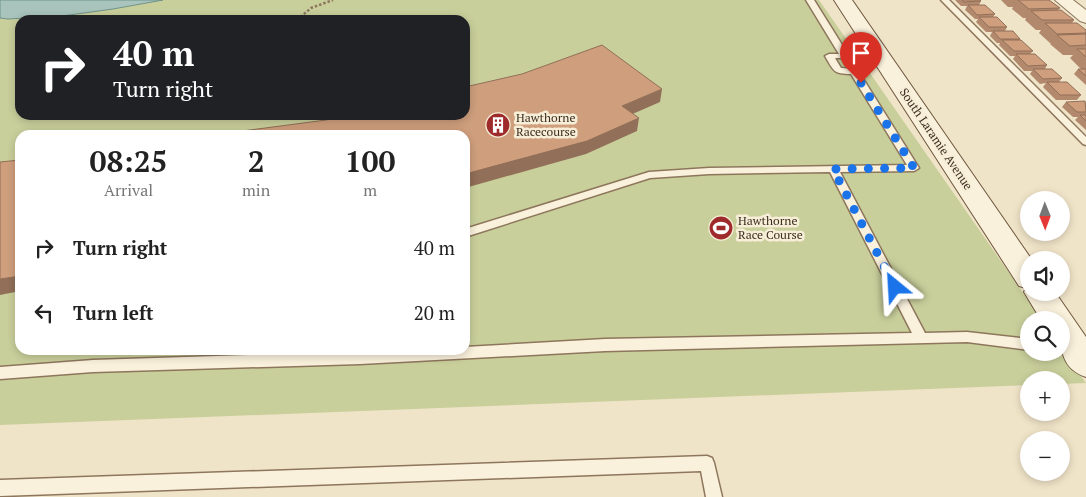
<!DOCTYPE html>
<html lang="en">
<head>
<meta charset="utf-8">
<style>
	:root { --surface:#fff; --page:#f2f2f2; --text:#222; --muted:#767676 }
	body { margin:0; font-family:"PT Serif",serif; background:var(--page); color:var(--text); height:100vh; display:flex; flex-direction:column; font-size:19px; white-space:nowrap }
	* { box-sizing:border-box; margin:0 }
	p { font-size:16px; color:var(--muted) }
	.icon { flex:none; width:28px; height:28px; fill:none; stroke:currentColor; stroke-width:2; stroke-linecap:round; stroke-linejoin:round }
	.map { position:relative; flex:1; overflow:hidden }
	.details { position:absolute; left:15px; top:130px; width:455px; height:225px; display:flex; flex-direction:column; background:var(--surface); border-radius:15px; box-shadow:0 2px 8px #0003 }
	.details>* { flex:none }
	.hud { position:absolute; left:15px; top:15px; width:455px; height:105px; border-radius:15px; box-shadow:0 2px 8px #0003; background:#202124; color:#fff; overflow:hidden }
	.needle { width:32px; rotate:179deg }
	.fabs { position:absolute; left:1020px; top:191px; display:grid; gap:10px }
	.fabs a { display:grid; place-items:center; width:50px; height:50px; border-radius:50%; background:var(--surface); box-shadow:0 2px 8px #0003; font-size:25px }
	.pin { position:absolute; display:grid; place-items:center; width:42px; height:42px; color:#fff; margin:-51px -21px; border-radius:50% 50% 50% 0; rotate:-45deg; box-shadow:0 0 5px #0007 }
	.pin .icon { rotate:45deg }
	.me { position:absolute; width:55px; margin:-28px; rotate:333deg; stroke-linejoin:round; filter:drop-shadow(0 0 4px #0008) }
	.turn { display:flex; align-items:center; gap:18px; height:105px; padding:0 15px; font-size:22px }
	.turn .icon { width:65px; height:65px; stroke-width:2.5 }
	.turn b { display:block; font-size:35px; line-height:42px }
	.eta { display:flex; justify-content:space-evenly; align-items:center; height:85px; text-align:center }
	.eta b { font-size:30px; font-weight:600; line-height:35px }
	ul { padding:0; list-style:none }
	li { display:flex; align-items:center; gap:15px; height:65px; padding:0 15px }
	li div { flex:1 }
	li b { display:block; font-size:19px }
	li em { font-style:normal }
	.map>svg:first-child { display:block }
	.green { fill:#c9cf9b; fill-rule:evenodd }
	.water { fill:#a9c4bc; stroke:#6f938a }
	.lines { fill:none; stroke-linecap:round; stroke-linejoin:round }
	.service-casing { stroke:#8d765c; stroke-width:3 }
	.minor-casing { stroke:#8d765c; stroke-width:2 }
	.secondary-casing { stroke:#6f573f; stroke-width:2 }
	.path { stroke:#8d765c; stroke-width:2.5; stroke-dasharray:2.5 2; stroke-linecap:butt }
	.service { fill:#faf1dc; fill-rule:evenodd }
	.minor { fill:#faf1dc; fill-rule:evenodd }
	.secondary { fill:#faf1dc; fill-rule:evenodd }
	.wall { fill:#b2896c }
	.shaded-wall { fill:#916f58 }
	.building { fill:#cf9f7d; stroke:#916f58 }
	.route { stroke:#1a73e8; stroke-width:9; stroke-dasharray:0 16.2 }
	.labels { text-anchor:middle; stroke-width:5; stroke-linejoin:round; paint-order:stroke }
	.poi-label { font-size:12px; fill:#3d2e20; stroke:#f7eed8; text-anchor:start }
	.street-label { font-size:12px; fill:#3d2e20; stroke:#f7eed8 }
</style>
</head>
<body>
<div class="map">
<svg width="1086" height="497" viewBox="0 0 1086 497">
	<rect width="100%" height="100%" fill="#f0e4c8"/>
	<path class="green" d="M0 0H819L1042 320H1029V352H1061V348L1086 383 1061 384V380H1029V385L0 425ZM20 20H465V115H20ZM20 135H465V350H20Z"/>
	<path class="water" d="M0 0H163L113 9 62 16 8 19 0 18Z"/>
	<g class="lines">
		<defs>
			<path id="service" d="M806 0H814L849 56 845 58H835L841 68 857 69 919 168 914 171 840 172 925 333 967 332 1029 339V350L967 342 605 351 360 364 93 372 0 379V367L93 360 404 350H465V347L605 339 912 333 830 172 709 174 650 178 465 237V229L649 172 709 168 907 165 851 74C833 74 834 71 825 56L829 54H839Z
				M941 0H949L1086 137V145L1083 144Z
				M707 456 712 458 714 463 722 497H706L701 471 0 496V480Z"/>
			<path id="minor" d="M1055 0H1073L1086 10V23L1080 21Z"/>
			<path id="secondary" d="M834 0H852L1032 260H1029V292H1055L1086 337V377C1058 367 1061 345 1061 320H1041L1024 292 1026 288 1019 286Z"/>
		</defs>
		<use href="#service" class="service-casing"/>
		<use href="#minor" class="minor-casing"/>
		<use href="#secondary" class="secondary-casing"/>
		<path class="path" d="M297 20 311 8 333 0
			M336 118 342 115"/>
		<use href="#service" class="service"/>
		<use href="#minor" class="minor"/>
		<use href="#secondary" class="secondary"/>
	</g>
	<path class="wall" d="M955 0H980L981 1 979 5 995 14 993 17 1007 27 1005 31 1020 39V40L1033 51 1030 54 1047 65 1045 69 1062 78 1059 82 1081 95 1077 100H1056L1043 87 1046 83 1040 84 1030 74 1032 71H1024L1013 59 1015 56H1010L999 45 1000 43H997L990 36 992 32H986L976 22 978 19H975L965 10 967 6H961Z
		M1001 0H1049L1060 8 1058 10 1074 20 1072 23 1086 30V85L1074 74 1078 69H1081L1070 58 1073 55H1063L1050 44 1051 43H1050L1039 33 1041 30H1036L1025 20 1026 18H1023L1012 9 1013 7H1008Z
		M1066 102H1086V130L1075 120 1078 117H1073L1062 107Z"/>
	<path class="shaded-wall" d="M662 89 660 102 621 119 622 106Z
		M639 118 637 131 586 154 465 188V174Z
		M20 276V291L0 295V279Z"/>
	<path class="building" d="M962 0H980L981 1 964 2Z
		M1018 0H1049L1060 8 1029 9Z
		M968 5H985L995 14 977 15Z
		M1061 10 1074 20H1042L1031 11Z
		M979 17H997L1007 27H989Z
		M1045 23H1077L1086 30V33L1057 34Z
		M993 31H1013L1020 39H1000Z
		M1086 34V45L1070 46 1057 35Z
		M1002 40H1021L1033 51H1014Z
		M602 45 662 89 622 106 639 118 587 141 465 174V135H212L326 120 349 115H465V87L522 74Z
		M1077 49H1086V57Z
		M1016 54H1035L1047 65 1028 66Z
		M1033 69H1052L1062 78 1043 79Z
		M1078 69H1086V76Z
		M1047 82H1067L1081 95H1060Z
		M1085 101 1086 112H1077L1066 102Z
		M1080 115H1086V121Z
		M20 160V276L0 279V162Z"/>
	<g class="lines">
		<path class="route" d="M861 83 914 168 833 169 895 287"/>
	</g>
	<defs>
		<symbol id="building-disc" viewBox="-11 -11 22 22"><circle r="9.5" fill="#9e2a2b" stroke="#f7eed8"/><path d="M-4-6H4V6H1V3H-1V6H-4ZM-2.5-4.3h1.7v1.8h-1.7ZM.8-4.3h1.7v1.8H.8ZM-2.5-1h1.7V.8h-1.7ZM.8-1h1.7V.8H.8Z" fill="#fff"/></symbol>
		<symbol id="stadium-disc" viewBox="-11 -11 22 22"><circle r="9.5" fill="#9e2a2b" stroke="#f7eed8"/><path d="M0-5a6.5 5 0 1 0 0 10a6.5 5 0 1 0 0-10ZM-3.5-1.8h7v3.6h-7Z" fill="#fff"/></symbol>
	</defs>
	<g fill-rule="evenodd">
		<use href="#building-disc" x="484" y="111" width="28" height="28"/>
		<use href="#stadium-disc" x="707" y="214" width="28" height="28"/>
	</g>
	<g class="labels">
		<g class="poi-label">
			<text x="516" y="122">Hawthorne<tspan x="516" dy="14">Racecourse</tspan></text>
			<text x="738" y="225">Hawthorne<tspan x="738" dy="14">Race Course</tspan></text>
		</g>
		<g class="street-label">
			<text transform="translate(936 139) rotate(56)" y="4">South Laramie Avenue</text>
		</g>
	</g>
</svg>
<div class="fabs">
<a><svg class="needle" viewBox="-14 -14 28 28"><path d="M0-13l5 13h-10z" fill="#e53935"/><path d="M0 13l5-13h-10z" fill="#767676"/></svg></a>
<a><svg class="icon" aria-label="sound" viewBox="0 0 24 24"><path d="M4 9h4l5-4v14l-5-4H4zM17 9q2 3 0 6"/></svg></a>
<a><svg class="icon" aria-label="search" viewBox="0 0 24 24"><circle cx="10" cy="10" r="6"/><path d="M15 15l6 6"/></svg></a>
<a>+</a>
<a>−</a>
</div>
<div class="pin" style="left:861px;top:83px;background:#d93025"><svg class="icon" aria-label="arrive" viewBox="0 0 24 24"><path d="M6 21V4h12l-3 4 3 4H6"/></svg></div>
<svg class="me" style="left:895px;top:287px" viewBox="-20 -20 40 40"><path d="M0-17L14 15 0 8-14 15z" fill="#1a73e8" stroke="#fff" stroke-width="4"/></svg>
<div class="hud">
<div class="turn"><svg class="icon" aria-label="right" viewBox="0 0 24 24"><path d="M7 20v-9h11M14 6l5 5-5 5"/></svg><div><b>40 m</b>Turn right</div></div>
</div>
<section class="details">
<div class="eta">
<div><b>08:25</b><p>Arrival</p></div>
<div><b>2</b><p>min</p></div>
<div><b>100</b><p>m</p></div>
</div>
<ul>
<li><svg class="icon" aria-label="right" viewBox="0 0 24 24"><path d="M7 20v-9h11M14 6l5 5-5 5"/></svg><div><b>Turn right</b></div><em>40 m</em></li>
<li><svg class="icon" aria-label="left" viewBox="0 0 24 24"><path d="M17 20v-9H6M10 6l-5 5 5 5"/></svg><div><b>Turn left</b></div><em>20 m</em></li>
</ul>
</section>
</div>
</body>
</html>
